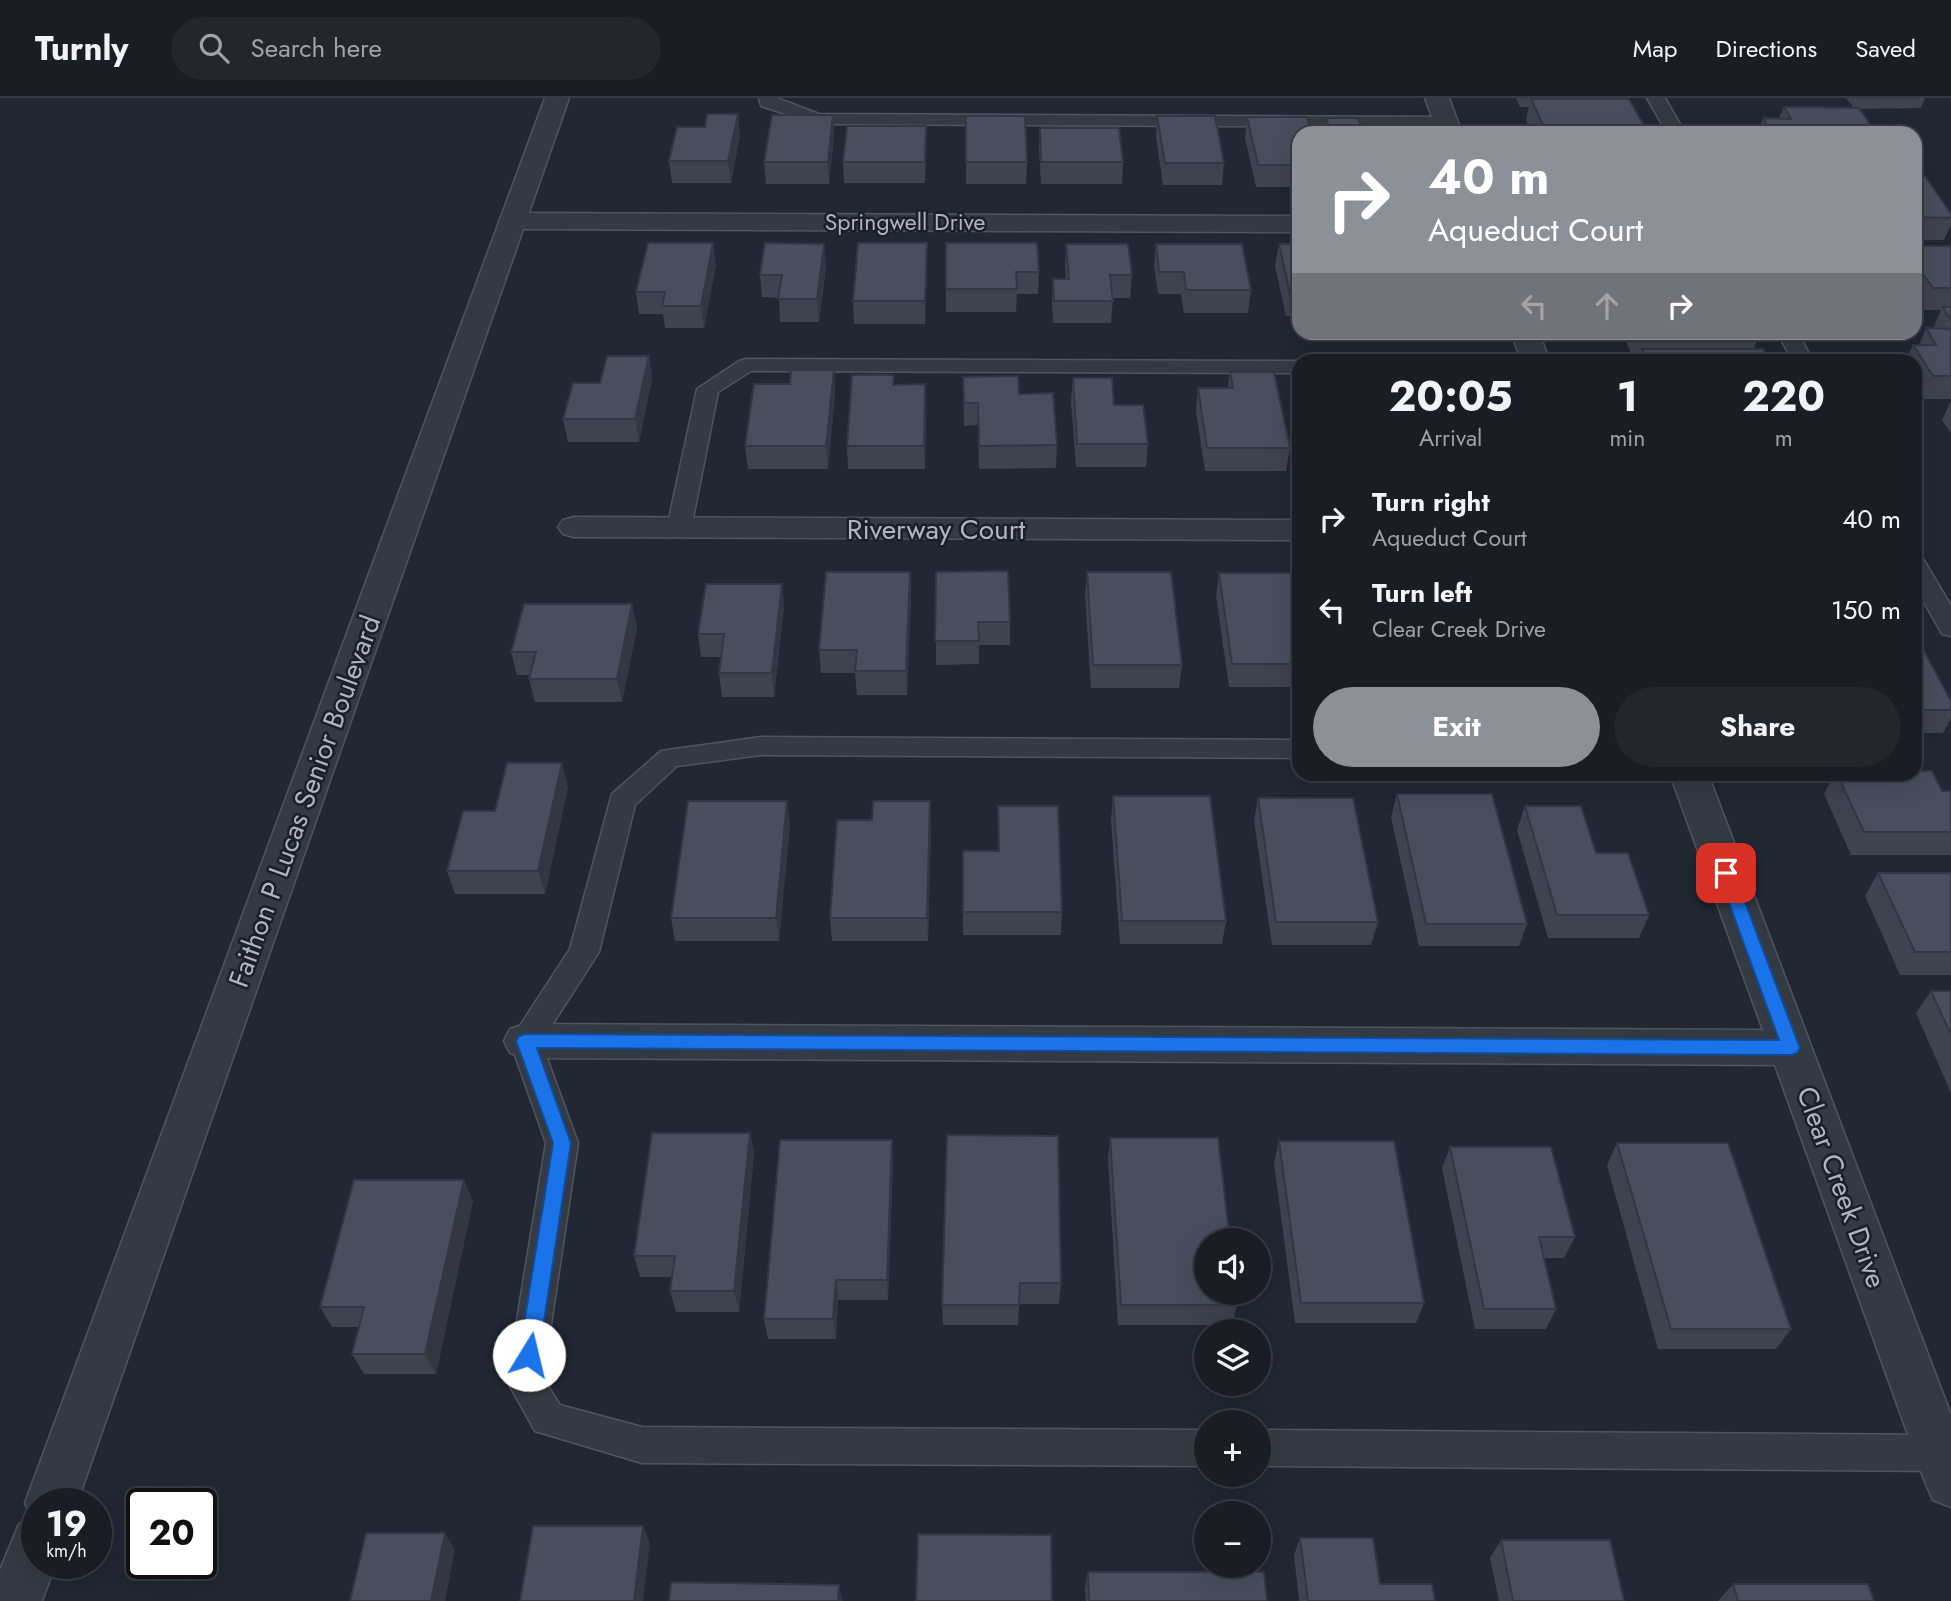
<!DOCTYPE html>
<html lang="en">
<head>
<meta charset="utf-8">
<style>
	:root { --surface:#191d26; --page:#22262e; --text:#f1f3f6; --muted:#9fa2a7; --line:#373b43; --accent:#8c9099 }
	body { margin:0; font-family:Jost,sans-serif; background:var(--page); color:var(--text); height:100vh; display:flex; flex-direction:column; font-size:26px; white-space:nowrap }
	* { box-sizing:border-box; margin:0 }
	p { font-size:23px; color:var(--muted) }
	.icon { flex:none; width:38px; height:38px; fill:none; stroke:currentColor; stroke-width:2; stroke-linecap:round; stroke-linejoin:round }
	.map { position:relative; flex:1; overflow:hidden }
	.drawer { position:absolute; left:1292px; top:256px; width:630px; height:427px; display:flex; flex-direction:column; background:var(--surface); border-radius:21px; box-shadow:0 7px 28px #0002,0 0 0 2px var(--line) }
	.drawer>* { flex:none }
	.top-card { position:absolute; left:1292px; top:28px; width:630px; height:214px; border-radius:21px; box-shadow:0 7px 28px #0002,0 0 0 2px var(--line); background:#8c9099; color:#fff; overflow:hidden }
	.fabs { position:absolute; left:1194px; top:1130px; display:grid; gap:14px }
	.fabs a { display:grid; place-items:center; width:77px; height:77px; border-radius:50%; background:var(--surface); box-shadow:0 7px 28px #0002,0 0 0 2px var(--line); font-size:35px }
	.speed { position:absolute; left:21px; top:1390px; display:flex; gap:14px; font-size:35px; font-weight:700; text-align:center }
	.speed>* { display:grid; place-content:center; width:91px; height:91px; border-radius:50%; background:var(--surface); box-shadow:0 7px 28px #0002,0 0 0 2px var(--line); line-height:1 }
	.speed small { font-size:18px; font-weight:400 }
	.speed .limit { border:4px solid #111; border-radius:10px; background:#fff; color:#111 }
	.pin { position:absolute; display:grid; place-items:center; width:60px; height:60px; color:#fff; margin:-30px; border-radius:14px; box-shadow:0 4px 10px #0006 }
	.me { position:absolute; width:77px; margin:-38px; rotate:9deg; stroke-linejoin:round; filter:drop-shadow(0 0 5px #0008) }
	.turn { display:flex; align-items:center; gap:24px; height:147px; padding:0 21px; font-size:32px }
	.turn .icon { width:91px; height:91px; stroke-width:2.5 }
	.turn b { display:block; font-size:49px; line-height:60px }
	.lanes { display:flex; align-items:center; height:66px; padding:0 21px; background:#0003; justify-content:center; gap:35px; direction:ltr }
	.lanes .off { opacity:.35 }
	.eta { display:flex; justify-content:space-evenly; align-items:center; height:119px; text-align:center }
	.eta b { font-size:42px; font-weight:700; line-height:49px }
	.primary-button { display:flex; gap:14px; margin-top:auto; padding:14px 21px }
	.primary-button a { flex:1; height:80px; border-radius:42px; background:var(--accent); color:#fff; font-size:28px; font-weight:700; line-height:80px; text-align:center }
	.primary-button a+a { background:var(--page); color:var(--text) }
	ul { padding:0; list-style:none }
	li { display:flex; align-items:center; gap:21px; height:91px; padding:0 21px }
	li div { flex:1 }
	li b { display:block; font-size:26px }
	li em { font-style:normal }
	header { display:flex; align-items:center; gap:42px; box-sizing:border-box; height:98px; padding:0 35px; background:var(--surface); border-bottom:2px solid var(--line) }
	header strong { font-size:33px }
	nav { display:flex; gap:38px; margin-inline-start:auto; font-size:24px }
	.search { width:490px; height:63px; background:var(--page); display:flex; align-items:center; gap:18px; box-sizing:border-box; padding:0 24px; border-radius:38px; color:var(--muted); font-size:26px }
	.map>svg:first-child { display:block }
	.lines { fill:none; stroke-linecap:round; stroke-linejoin:round }
	.service-casing { stroke:#4f545f; stroke-width:3 }
	.minor-casing { stroke:#4f545f; stroke-width:3 }
	.tertiary-casing { stroke:#4f545f; stroke-width:3 }
	.service { fill:#343a44; fill-rule:evenodd }
	.minor { fill:#343a44; fill-rule:evenodd }
	.tertiary { fill:#343a44; fill-rule:evenodd }
	.wall { fill:#3e4350 }
	.shaded-wall { fill:#323741 }
	.building { fill:#484e5d; stroke:#323741; stroke-width:2 }
	.route { fill:#1a73e8; stroke:#114b97; stroke-width:2 }
	.labels { text-anchor:middle; stroke-width:5; stroke-linejoin:round; paint-order:stroke }
	.far-street-label { font-size:23px; fill:#aeb4c1; stroke:#1a1f28 }
	.street-label { font-size:28px; fill:#aeb4c1; stroke:#1a1f28 }
</style>
</head>
<body>
<header>
<strong>Turnly</strong>
<div class="search"><svg class="icon" aria-label="search" viewBox="0 0 24 24"><circle cx="10" cy="10" r="6"/><path d="M15 15l6 6"/></svg>Search here</div>
<nav><a>Map</a><a>Directions</a><a>Saved</a></nav>
</header>
<div class="map">
<svg width="1951" height="1503" viewBox="0 0 1951 1503">
	<rect width="100%" height="100%" fill="#212733"/>
	<g class="lines">
		<defs>
			<path id="service" d="M759 0H777L819 16 1446 19 1455 24 1446 29 817 26 761 8Z
				M1647 0H1665L1685 35H1667Z
				M1777 234H1798L1812 262H1792Z
				M746 261 1298 263V275L751 273 718 294 691 430 687 435 679 437 671 435 667 430 697 291 739 263Z
				M1914 457 1922 459 1951 508V538L1942 536 1914 486Z
				M761 639 1298 642V660L761 657 677 668 635 707 599 854 541 944 578 1045 543 1280 560 1307 642 1329 1206 1332V1368L642 1365 535 1333 507 1283 546 1045 510 943 570 851 612 696 661 653Z
				M1258 1332 1940 1337 1951 1342V1368L1940 1373 1258 1368Z"/>
			<path id="minor" d="M1425 0H1449L1462 35H1438Z
				M512 115 1298 118V134L512 131 503 129 499 123 503 117Z
				M1511 234H1539L1549 262H1521Z
				M574 419 1298 422V442L574 439 563 436 558 429 563 422Z
				M1670 676H1708L1951 1317V1409L1933 1402 1925 1384 1775 967 525 960 510 955 504 943 510 931 525 926 1763 932Z"/>
			<path id="tertiary" d="M545 0H569L77 1405H37V1465H56L42 1503H0V1472L19 1426 32 1420 25 1405Z"/>
		</defs>
		<use href="#service" class="service-casing"/>
		<use href="#minor" class="minor-casing"/>
		<use href="#tertiary" class="tertiary-casing"/>
		<use href="#service" class="service"/>
		<use href="#minor" class="minor"/>
		<use href="#tertiary" class="tertiary"/>
	</g>
	<path class="wall" d="M1516 0H1621V1L1646 31 1645 35H1532L1526 22 1529 9H1520Z
		M1846 0H1925L1921 10 1860 11 1876 35H1758L1763 20H1779L1784 9 1854 10Z
		M833 17 834 38 829 86H766L764 64Z
		M966 18 1027 64 1026 86H966Z
		M1157 18 1224 65 1222 87H1163L1156 39Z
		M1247 19 1298 35V89H1256L1245 40Z
		M1326 20 1363 35H1324Z
		M926 28 925 85H844L843 64Z
		M1040 30 1123 64 1122 86H1041L1039 51Z
		M740 37 731 85H672L669 63Z
		M1914 78 1951 116V127L1944 142H1914Z
		M927 145V168L925 226H854L853 203Z
		M946 145 1039 174 1038 196H1017L1016 214H946Z
		M1066 146 1132 177 1130 200H1113L1111 225H1053L1052 204 1053 181H1066L1065 168Z
		M1156 146 1251 192 1248 215H1184L1181 196H1158L1154 168Z
		M1279 146H1298V218H1286L1275 168Z
		M1914 148H1951V301H1922L1914 288V262H1906L1913 247H1919L1926 230 1933 231 1941 212H1923L1914 200Z
		M716 167 704 230H665L663 216H639L636 194Z
		M826 168 819 224H780L779 200 762 199 760 177Z
		M1622 234H1755L1758 239 1754 251 1770 262H1634Z
		M649 258 652 281 639 344H568L563 321 600 285Z
		M834 272 835 295 828 371H748L745 348 790 286Z
		M1230 274 1290 350 1286 373H1205L1196 313 1198 290H1228Z
		M963 279 1019 296 1057 347 1056 370 979 371 978 327 964 328Z
		M1073 280 1114 307 1148 346 1146 369H1076L1071 303Z
		M894 287 926 309 925 371H848L847 348Z
		M1951 303V335L1942 322Z
		M910 474 911 497 907 597H857L855 575H821L819 552Z
		M936 474 1010 524V547H979V566L936 567Z
		M1087 474 1182 567 1179 590H1091L1085 497Z
		M1219 475H1298V589H1229L1216 498Z
		M782 486 784 509 774 599H722L719 575 721 559H701L698 536Z
		M632 506 637 530 622 604H535L529 581 530 577H517L511 554Z
		M1914 551 1951 603V620L1943 635H1914Z
		M1834 676H1914L1942 693H1951V757H1851L1824 696Z
		M568 689 545 796H455L447 773 495 713Z
		M1397 696 1527 826 1519 848H1419L1391 719Z
		M1113 698 1226 823 1222 846H1120L1111 722Z
		M1258 700 1378 824 1371 847H1272L1254 723Z
		M787 703 790 727 779 843H675L671 820Z
		M930 703 931 727 928 843H832L830 820 872 722Z
		M998 708 1062 814 1061 837H963V753H998Z
		M1525 708 1596 755 1649 817 1639 840H1548L1517 732Z
		M1878 775H1951V877H1900L1865 798Z
		M1931 893H1951V995L1916 915Z
		M750 1035 754 1056 739 1214H676L670 1193 672 1179H640L634 1158Z
		M947 1037 1061 1185 1059 1206H1019L1018 1227H943L942 1207Z
		M1110 1040 1237 1207 1232 1227H1118L1108 1061Z
		M1279 1043 1424 1205 1416 1225H1295L1274 1065Z
		M1617 1045 1791 1231 1776 1251H1658L1607 1067Z
		M1450 1049 1575 1139 1564 1160H1544L1556 1211 1546 1231H1475L1442 1070Z
		M893 1063 888 1202H838L836 1241H768L764 1221Z
		M473 1103 436 1276H364L352 1256 359 1229H332L320 1209Z
		M1300 1440 1380 1486 1435 1503H1299L1294 1457Z
		M1501 1442 1624 1503H1499L1490 1460Z
		M1088 1474 1267 1503H1086L1085 1491Z
		M1733 1486 1874 1503H1718Z"/>
	<path class="shaded-wall" d="M738 16 740 37 731 85 728 63Z
		M833 17 834 38 829 86 828 64Z
		M926 28 927 50 925 85V64Z
		M713 145 716 167 704 230 701 208Z
		M927 145V168L925 226V203Z
		M824 146 826 168 819 224 817 201Z
		M649 258 652 281 639 344 635 321Z
		M834 272 835 295 828 371 826 348Z
		M925 286 926 309 925 371 924 348Z
		M910 474 911 497 907 597 906 573Z
		M782 486 784 509 774 599 772 575Z
		M632 506 637 530 622 604 617 581Z
		M562 665 568 689 545 796 538 773Z
		M787 703 790 727 779 843 776 820Z
		M930 703 931 727 928 843 927 820Z
		M750 1035 754 1056 739 1214 734 1193Z
		M892 1042 893 1063 888 1202 887 1182Z
		M464 1082 473 1103 436 1276 425 1256Z
		M836 1182 838 1202 836 1241 833 1221Z
		M643 1428 650 1445 643 1503H634Z
		M445 1435 455 1452 445 1503H431Z
		M839 1487 842 1503H838Z"/>
	<path class="building" d="M1531 1H1629L1646 31H1545Z
		M1784 9 1859 10 1876 35H1772L1763 20 1791 21Z
		M707 16H738L728 63H669L677 29H705Z
		M772 17H833L828 64H764Z
		M966 18H1025L1027 64H966Z
		M1157 18H1215L1224 65H1165Z
		M1247 19H1307L1311 35H1298V67H1258Z
		M1326 20H1358L1363 35H1331Z
		M847 28H926L925 64H843Z
		M1040 30H1119L1123 64H1041Z
		M1914 78H1925L1951 116V120L1914 119Z
		M648 145H713L701 208H662L665 194H636Z
		M765 145 824 146 817 201H778L782 177H760Z
		M858 145H927L925 203H853Z
		M946 145H1037L1039 174H1016L1017 191H946Z
		M1066 146H1128L1132 177H1110L1113 203H1054L1053 181H1069Z
		M1156 146H1242L1251 192H1186L1184 174H1159Z
		M1279 146H1298V196H1290Z
		M1914 148H1951V190H1933L1914 163Z
		M1943 209H1951V222Z
		M1926 230 1951 231V278H1933L1913 247H1936Z
		M1639 234H1755L1758 239H1642Z
		M1642 251H1763L1770 262H1648Z
		M607 258H649L635 321H563L573 285H600Z
		M791 272H834L826 348H745L754 286H790Z
		M1230 274H1274L1290 350H1207L1198 290H1233Z
		M852 277H894L893 287 925 286 924 348H847Z
		M1018 278 1019 296 1053 295 1057 347 979 348 978 305H964L963 279Z
		M1073 280H1112L1114 307H1143L1148 346H1077Z
		M1008 473 1010 524H978L979 543H935L936 474Z
		M826 474H910L906 573H855L857 552H819Z
		M1087 474H1171L1182 567H1093Z
		M1219 475H1298V566H1232Z
		M706 486H782L772 575H719L724 536H698Z
		M524 506H632L617 581H529L536 554H511Z
		M1914 551H1923L1951 603V612H1914Z
		M507 665H562L538 773H447L463 713H495Z
		M1914 673H1932L1942 693H1951V734H1864L1837 676H1914Z
		M1397 696H1492L1527 826H1426Z
		M1113 698H1210L1226 823H1122Z
		M1258 700H1353L1378 824H1276Z
		M688 703H787L776 820H671Z
		M873 703H930L927 820H830L837 722H872Z
		M998 708H1058L1062 814H963V753H999Z
		M1525 708H1581L1596 755H1628L1649 817H1557Z
		M1878 775H1951V854H1915Z
		M1931 893H1951V937Z
		M652 1035H750L734 1193H670L675 1158H634Z
		M947 1037 1058 1038 1061 1185H1020L1019 1207H942Z
		M1110 1040H1218L1230 1143H1206V1195H1235L1237 1207H1121Z
		M780 1042H892L887 1182H836L833 1221H764Z
		M1279 1043H1394L1424 1205H1301Z
		M1617 1045H1728L1791 1231H1671Z
		M1450 1049H1551L1575 1139H1539L1556 1211H1484Z
		M354 1082H464L425 1256H352L364 1209H320Z
		M533 1428H643L634 1503H520Z
		M366 1435H445L431 1503H350Z
		M918 1436 1051 1437 1052 1503H916Z
		M1300 1440H1373L1380 1486H1432L1435 1503H1308Z
		M1501 1442H1610L1624 1503H1513Z
		M1088 1474H1264L1267 1503H1089Z
		M671 1484 839 1487 838 1503H669Z
		M1733 1486H1868L1874 1503H1738Z"/>
	<path class="route" d="M1726 769 1734 775 1800 950 1797 955 1791 957 537 950 571 1045 539 1257 536 1263 529 1266 522 1263 519 1257 553 1045 516 943 519 938 525 936 1779 942 1718 775Z"/>
	<g class="labels">
		<g class="far-street-label">
			<text x="905" y="132">Springwell Drive</text>
		</g>
		<g class="street-label">
			<text x="936" y="441">Riverway Court</text>
			<text transform="translate(304 703) rotate(-70)" y="10">Faithon P Lucas Senior Boulevard</text>
			<text transform="translate(1842 1089) rotate(70)" y="10">Clear Creek Drive</text>
		</g>
	</g>
</svg>
<div class="fabs">
<a><svg class="icon" aria-label="sound" viewBox="0 0 24 24"><path d="M4 9h4l5-4v14l-5-4H4zM17 9q2 3 0 6"/></svg></a>
<a><svg class="icon" aria-label="layers" viewBox="0 0 24 24"><path d="M12 4l9 5-9 5-9-5zM3 14l9 5 9-5"/></svg></a>
<a>+</a>
<a>−</a>
</div>
<div class="speed"><div>19<small>km/h</small></div><div class="limit">20</div></div>
<div class="pin" style="left:1726px;top:775px;background:#d93025"><svg class="icon" aria-label="arrive" viewBox="0 0 24 24"><path d="M6 21V4h12l-3 4 3 4H6"/></svg></div>
<svg class="me" style="left:529px;top:1257px" viewBox="-20 -20 40 40"><circle r="19" fill="#fff"/><path d="M0-13L10 11 0 6-10 11z" fill="#1a73e8"/></svg>
<div class="top-card">
<div class="turn"><svg class="icon" aria-label="right" viewBox="0 0 24 24"><path d="M7 20v-9h11M14 6l5 5-5 5"/></svg><div><b>40 m</b>Aqueduct Court</div></div>
<div class="lanes"><svg class="icon off" aria-label="left" viewBox="0 0 24 24"><path d="M17 20v-9H6M10 6l-5 5 5 5"/></svg><svg class="icon off" aria-label="ahead" viewBox="0 0 24 24"><path d="M12 20V5M6 11l6-6 6 6"/></svg><svg class="icon" aria-label="right" viewBox="0 0 24 24"><path d="M7 20v-9h11M14 6l5 5-5 5"/></svg></div>
</div>
<section class="drawer">
<div class="eta">
<div><b>20:05</b><p>Arrival</p></div>
<div><b>1</b><p>min</p></div>
<div><b>220</b><p>m</p></div>
</div>
<ul>
<li><svg class="icon" aria-label="right" viewBox="0 0 24 24"><path d="M7 20v-9h11M14 6l5 5-5 5"/></svg><div><b>Turn right</b><p>Aqueduct Court</p></div><em>40 m</em></li>
<li><svg class="icon" aria-label="left" viewBox="0 0 24 24"><path d="M17 20v-9H6M10 6l-5 5 5 5"/></svg><div><b>Turn left</b><p>Clear Creek Drive</p></div><em>150 m</em></li>
</ul>
<div class="primary-button"><a>Exit</a><a>Share</a></div>
</section>
</div>
</body>
</html>
